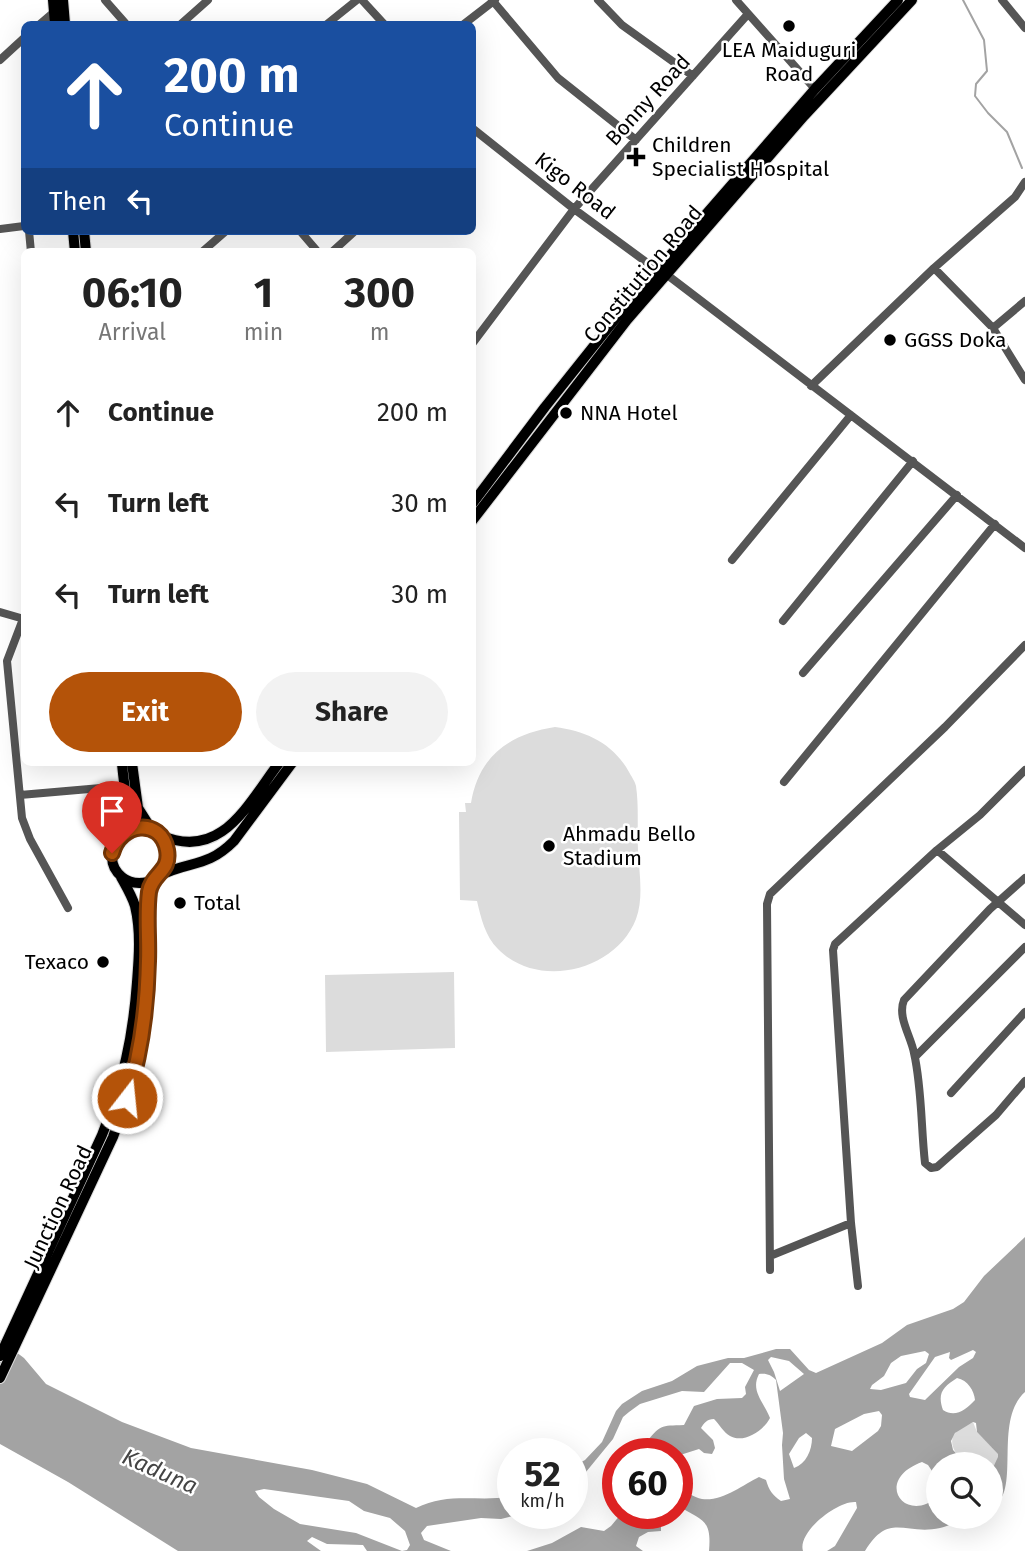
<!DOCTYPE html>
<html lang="en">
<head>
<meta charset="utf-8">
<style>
	:root { --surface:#fff; --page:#f2f2f2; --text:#222; --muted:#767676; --accent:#b45309 }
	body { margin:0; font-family:"Fira Sans",sans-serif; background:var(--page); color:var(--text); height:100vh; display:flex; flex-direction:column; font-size:26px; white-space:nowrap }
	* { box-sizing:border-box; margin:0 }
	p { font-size:23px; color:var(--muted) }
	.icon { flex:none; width:38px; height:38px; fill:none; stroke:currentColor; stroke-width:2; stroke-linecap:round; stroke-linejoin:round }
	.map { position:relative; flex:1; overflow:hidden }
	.details { position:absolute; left:21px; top:248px; width:455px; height:518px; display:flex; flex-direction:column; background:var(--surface); border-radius:10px; box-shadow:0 7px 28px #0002 }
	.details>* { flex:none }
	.top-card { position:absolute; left:21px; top:21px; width:455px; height:214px; border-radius:10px; box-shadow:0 7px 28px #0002; background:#1a4fa0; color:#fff; overflow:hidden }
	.buttons { position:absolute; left:926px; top:1452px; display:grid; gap:14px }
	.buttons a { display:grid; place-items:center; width:77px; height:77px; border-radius:50%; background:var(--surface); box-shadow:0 7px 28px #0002; font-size:35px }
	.speed { position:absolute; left:497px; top:1438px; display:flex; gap:14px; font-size:35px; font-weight:700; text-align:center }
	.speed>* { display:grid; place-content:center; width:91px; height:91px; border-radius:50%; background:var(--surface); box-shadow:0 7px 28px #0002; line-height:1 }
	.speed small { font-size:18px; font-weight:400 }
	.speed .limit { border:10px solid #d22; background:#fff; color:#111 }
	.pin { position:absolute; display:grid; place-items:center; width:60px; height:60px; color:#fff; margin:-72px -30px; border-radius:50% 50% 50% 0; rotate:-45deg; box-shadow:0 0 7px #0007 }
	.pin .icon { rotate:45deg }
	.me { position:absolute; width:77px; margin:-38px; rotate:16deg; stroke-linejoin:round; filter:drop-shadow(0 0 5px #0008) }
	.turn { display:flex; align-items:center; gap:24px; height:147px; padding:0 28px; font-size:32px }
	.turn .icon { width:91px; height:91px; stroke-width:2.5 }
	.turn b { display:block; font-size:49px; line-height:60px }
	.then { display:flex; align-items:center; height:66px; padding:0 28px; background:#0003; gap:14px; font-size:26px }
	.eta { display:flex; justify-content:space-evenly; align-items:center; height:119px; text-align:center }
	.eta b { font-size:42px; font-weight:700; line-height:49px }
	.primary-button { display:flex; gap:14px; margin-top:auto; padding:14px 28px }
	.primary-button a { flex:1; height:80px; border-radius:42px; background:var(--accent); color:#fff; font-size:28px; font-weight:700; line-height:80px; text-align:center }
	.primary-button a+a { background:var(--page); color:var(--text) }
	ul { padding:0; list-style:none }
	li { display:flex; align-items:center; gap:21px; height:91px; padding:0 28px }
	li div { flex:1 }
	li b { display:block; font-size:26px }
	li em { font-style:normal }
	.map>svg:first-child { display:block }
	.green { fill:#dcdcdc }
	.water { fill:#a3a3a3; fill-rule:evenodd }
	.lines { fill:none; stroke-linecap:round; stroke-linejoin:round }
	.stream { stroke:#a3a3a3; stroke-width:2 }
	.major-casing { stroke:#dbdbdb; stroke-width:12 }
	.minor { stroke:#555; stroke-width:8 }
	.major { stroke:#000; stroke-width:10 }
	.route-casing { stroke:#753606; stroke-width:18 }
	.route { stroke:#b45309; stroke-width:12 }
	.poi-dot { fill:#000; stroke:#fff; stroke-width:2.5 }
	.labels { text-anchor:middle; stroke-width:5; stroke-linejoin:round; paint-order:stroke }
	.poi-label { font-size:21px; fill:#000; stroke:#fff; text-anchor:start }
	.street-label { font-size:21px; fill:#000; stroke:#fff }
	.water-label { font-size:23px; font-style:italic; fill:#444; stroke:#fff }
</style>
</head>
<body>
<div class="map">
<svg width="1025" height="1551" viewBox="0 0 1025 1551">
	<rect width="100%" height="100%" fill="#fff"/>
	<path class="green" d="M555 727C586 731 613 743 629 772 631 776 635 781 636 786 639 806 637 829 638 850 639 871 644 898 636 919 616 971 538 990 498 949 485 936 481 918 477 901L460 900 459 812H466L465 803H471C479 755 510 734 555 727Z
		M454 972 455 1048 326 1052 325 975Z
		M973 1422 977 1432 998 1453 999 1457 991 1472 990 1465 964 1463C946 1444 948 1432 973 1422Z"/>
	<path class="water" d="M1025 1237V1392C992 1421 1023 1495 991 1507V1472L998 1457V1454L977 1432 976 1423 973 1422 955 1433 951 1441 953 1450 967 1465H938V1480L928 1465 922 1462C873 1480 904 1525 938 1497V1517H967C959 1521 949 1526 940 1528 905 1536 889 1511 865 1551H827L835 1546 857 1508 856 1502C838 1500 797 1532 803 1551H709C712 1517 701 1521 677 1505V1485C684 1490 694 1498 702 1499 721 1502 743 1485 759 1477L766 1480C769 1490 772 1495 781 1501L790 1499 784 1479 782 1445 783 1433 776 1380C771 1375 767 1373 759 1374 750 1391 764 1402 770 1418 764 1430 744 1444 730 1436 724 1433 719 1424 714 1419 707 1419 704 1423 701 1428L713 1440 715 1448 712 1454 704 1453 699 1449 677 1456V1454H645L644 1445C661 1424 660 1426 684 1425L694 1406 717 1399 742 1398 746 1394 745 1387 754 1370 742 1363H730L704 1392 682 1391 640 1404 629 1412 623 1417 613 1439 572 1489V1467L585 1460 602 1442 616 1411 622 1404 642 1391 672 1381 697 1366 728 1358H744L776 1349H790L809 1370 816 1373 882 1343 907 1325 953 1309 964 1302 984 1276ZM973 1350 976 1352 973 1358 959 1367 925 1400 910 1397 909 1394 935 1357 950 1352 949 1358 951 1360ZM925 1351 929 1354 926 1363 917 1369 906 1383 881 1390 870 1389 872 1385 884 1376 891 1363 901 1356ZM771 1357 789 1361 804 1374 780 1391 774 1372 768 1360ZM957 1378C968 1380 974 1391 975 1400 966 1410 955 1418 943 1410 937 1393 943 1387 957 1378ZM879 1411 882 1415 881 1426 878 1431 852 1451 831 1446 835 1429 864 1414ZM806 1433 812 1438C812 1450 806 1464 794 1468L789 1454 799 1438Z
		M0 1340 24 1358 46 1384 122 1422 191 1448 312 1470 367 1484 416 1508C450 1491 480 1503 513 1496V1514H520L501 1519 481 1518 427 1526 421 1533 424 1540 451 1551H402L407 1550 410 1545 405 1531 390 1518 364 1511 349 1501 264 1489 255 1491 259 1497 274 1509 300 1524 356 1533 402 1551H367L363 1545 327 1544 312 1537 307 1541 321 1551H178L68 1482 0 1444Z
		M621 1514H641L638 1523H658L661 1527V1531L648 1532 639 1537 636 1546 643 1551H527L552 1543 581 1527 604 1531 611 1526Z"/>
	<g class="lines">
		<path class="stream" d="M963 0 984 40 987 71 976 84 975 96 988 113 1007 132 1022 168"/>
		<defs>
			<path id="major" d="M53 0 55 24
				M63 0 65 24
				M73 231 75 252
				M84 231 86 252
				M472 504 545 407 620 313 815 89 898 0
				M472 521 627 320 804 116 912 0
				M132 763 138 808 152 830
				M160 835C221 862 247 805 279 763
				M119 837C159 804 189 870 148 882 139 884 129 883 122 877 100 859 121 838 125 817 128 800 123 780 122 763
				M159 876C189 860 206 869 234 841L292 763
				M0 1356 102 1135C123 1083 133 1037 137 982 139 957 141 931 135 906 132 896 126 886 121 877
				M0 1378 113 1137C131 1089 144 1041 147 989 149 953 144 916 152 881"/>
		</defs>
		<use href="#major" class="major-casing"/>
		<path class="minor" d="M105 0 126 24
			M362 0 384 24
			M492 0 558 78 636 140
			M598 0 622 25 693 76
			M736 0 815 89
			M1002 0 1025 28
			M40 24 54 12
			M181 24 208 0
			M327 24 357 0
			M464 24 495 0
			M0 60 24 38
			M472 128 574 209 657 270
			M0 229 24 226
			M29 231 31 252
			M300 231 318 252
			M202 252 226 231
			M332 252 355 231
			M934 268 993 328 1025 380
			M666 274 1025 548
			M993 328 1025 301
			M472 344 574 209 748 14
			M811 386 934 268 1015 197 1025 182
			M732 560 851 415
			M0 612 24 619
			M23 619 7 661 22 818 30 839 68 908
			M783 621 913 461
			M803 673 957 495
			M784 782 995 524
			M20 795 124 786
			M937 850 1025 925
			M1025 878 990 909 904 1000C897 1017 911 1036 914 1053 922 1088 921 1128 925 1163L931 1168 937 1167 996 1115 1025 1081
			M915 1057 1025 947
			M951 1093 1025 1012
			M770 1256 851 1223
			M770 1270 767 904 770 894 945 727 1025 645
			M858 1286 851 1223 833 950 835 944 937 850 980 815 1025 770"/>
		<use href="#major" class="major"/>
	</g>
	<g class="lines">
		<defs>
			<path id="route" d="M112 853C120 822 161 817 167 850 171 872 152 873 149 892 146 915 149 938 148 961 147 1008 141 1054 127 1098"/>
		</defs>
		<use href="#route" class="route-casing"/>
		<use href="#route" class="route"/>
	</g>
	<g class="poi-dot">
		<circle cx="789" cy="26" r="7"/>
		<path d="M632.5 146.5h7v7h7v7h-7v7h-7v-7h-7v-7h7z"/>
		<circle cx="890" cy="340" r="7"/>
		<circle cx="566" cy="413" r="7"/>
		<circle cx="549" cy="846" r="7"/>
		<circle cx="180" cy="903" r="7"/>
		<circle cx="103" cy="962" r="7"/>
	</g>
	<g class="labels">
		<g class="poi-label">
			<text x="789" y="57" text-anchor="middle">LEA Maiduguri<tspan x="789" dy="24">Road</tspan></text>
			<text x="652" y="152">Children<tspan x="652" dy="24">Specialist Hospital</tspan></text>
			<text x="904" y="347">GGSS Doka</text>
			<text x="580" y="420">NNA Hotel</text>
			<text x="563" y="841">Ahmadu Bello<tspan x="563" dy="24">Stadium</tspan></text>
			<text x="194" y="910">Total</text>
			<text x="89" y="969" text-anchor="end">Texaco</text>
		</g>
		<g class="street-label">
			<text transform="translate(648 100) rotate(-48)" y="7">Bonny Road</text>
			<text transform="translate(575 186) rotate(38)" y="7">Kigo Road</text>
			<text transform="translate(643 274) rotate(-50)" y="7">Constitution Road</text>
			<text transform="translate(58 1207) rotate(-65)" y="7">Junction Road</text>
		</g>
		<g class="water-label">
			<text transform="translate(160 1471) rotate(24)" y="8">Kaduna</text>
		</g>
	</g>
</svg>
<div class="buttons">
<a><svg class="icon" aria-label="search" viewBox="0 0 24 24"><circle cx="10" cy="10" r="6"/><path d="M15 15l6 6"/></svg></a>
</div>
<div class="speed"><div>52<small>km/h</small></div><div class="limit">60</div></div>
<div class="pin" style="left:112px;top:853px;background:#d93025"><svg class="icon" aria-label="arrive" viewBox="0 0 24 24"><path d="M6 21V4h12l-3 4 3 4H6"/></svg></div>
<svg class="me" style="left:127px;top:1098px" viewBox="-20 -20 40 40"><circle r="17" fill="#b45309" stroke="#fff" stroke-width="3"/><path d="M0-11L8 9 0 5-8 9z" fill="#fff"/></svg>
<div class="top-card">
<div class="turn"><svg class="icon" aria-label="ahead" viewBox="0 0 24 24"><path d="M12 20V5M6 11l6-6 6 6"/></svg><div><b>200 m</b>Continue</div></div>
<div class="then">Then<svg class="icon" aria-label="left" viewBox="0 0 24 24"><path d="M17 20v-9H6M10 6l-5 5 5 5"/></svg></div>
</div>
<section class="details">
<div class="eta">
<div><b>06:10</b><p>Arrival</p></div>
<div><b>1</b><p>min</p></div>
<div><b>300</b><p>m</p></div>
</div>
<ul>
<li><svg class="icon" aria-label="ahead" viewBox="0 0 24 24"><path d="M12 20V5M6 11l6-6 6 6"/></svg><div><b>Continue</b></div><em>200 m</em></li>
<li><svg class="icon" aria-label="left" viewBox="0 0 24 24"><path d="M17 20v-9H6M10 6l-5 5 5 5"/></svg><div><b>Turn left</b></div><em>30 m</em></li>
<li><svg class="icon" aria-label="left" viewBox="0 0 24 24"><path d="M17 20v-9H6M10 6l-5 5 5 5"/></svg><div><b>Turn left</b></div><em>30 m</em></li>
</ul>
<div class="primary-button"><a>Exit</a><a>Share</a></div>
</section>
</div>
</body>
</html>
